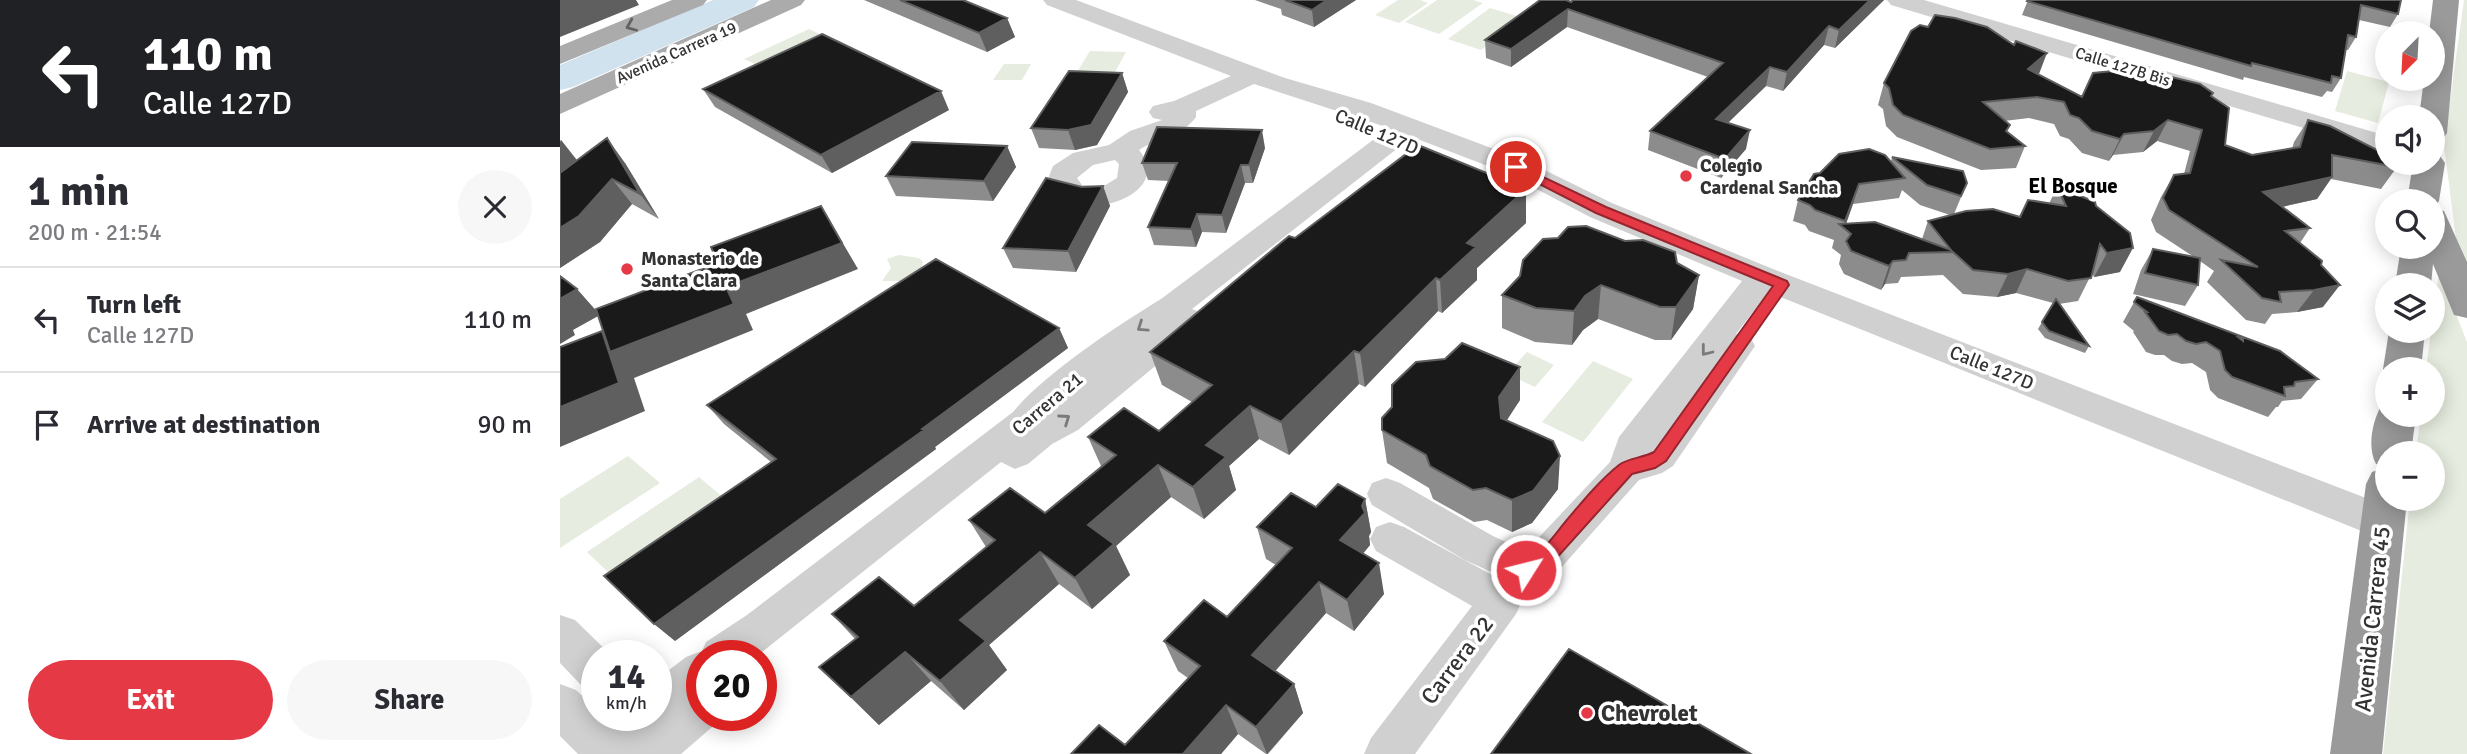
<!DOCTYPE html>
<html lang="en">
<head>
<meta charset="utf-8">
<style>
	:root { --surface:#fff; --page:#f7f7f7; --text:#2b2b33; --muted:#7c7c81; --line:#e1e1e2; --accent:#e63946 }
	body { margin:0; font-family:Signika,sans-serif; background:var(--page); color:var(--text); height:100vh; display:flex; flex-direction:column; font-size:26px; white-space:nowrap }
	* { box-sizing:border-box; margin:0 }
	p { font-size:23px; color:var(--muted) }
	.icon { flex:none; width:38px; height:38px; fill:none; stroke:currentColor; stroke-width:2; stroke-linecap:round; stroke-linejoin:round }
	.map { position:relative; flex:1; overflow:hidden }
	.side { display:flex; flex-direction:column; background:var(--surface); width:560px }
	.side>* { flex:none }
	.banner { background:#202124; color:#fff; overflow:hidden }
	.needle { width:46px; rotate:204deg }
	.buttons { position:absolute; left:1815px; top:21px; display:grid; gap:14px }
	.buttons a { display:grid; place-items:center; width:70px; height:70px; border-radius:50%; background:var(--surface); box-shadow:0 4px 18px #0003; font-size:35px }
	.speed { position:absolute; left:21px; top:640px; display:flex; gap:14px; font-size:35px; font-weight:700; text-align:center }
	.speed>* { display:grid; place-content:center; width:91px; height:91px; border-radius:50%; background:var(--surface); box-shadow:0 4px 18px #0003; line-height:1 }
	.speed small { font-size:18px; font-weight:400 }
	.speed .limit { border:10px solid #d22; background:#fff; color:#111 }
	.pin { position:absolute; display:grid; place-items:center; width:60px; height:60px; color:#fff; margin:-30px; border:4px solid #fff; border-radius:50%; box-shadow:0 2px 7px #0007 }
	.me { position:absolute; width:77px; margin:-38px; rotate:54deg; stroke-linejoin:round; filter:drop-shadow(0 0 5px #0008) }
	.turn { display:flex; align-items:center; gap:24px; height:147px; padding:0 28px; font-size:32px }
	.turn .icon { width:91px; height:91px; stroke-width:2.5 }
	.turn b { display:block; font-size:49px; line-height:60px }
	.round { display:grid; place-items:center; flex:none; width:74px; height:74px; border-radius:37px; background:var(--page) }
	.headline { display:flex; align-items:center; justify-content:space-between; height:119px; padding:0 28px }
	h1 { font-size:42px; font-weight:800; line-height:52px }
	.button { display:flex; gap:14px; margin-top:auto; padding:14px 28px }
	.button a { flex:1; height:80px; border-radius:42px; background:var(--accent); color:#fff; font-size:28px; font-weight:800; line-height:80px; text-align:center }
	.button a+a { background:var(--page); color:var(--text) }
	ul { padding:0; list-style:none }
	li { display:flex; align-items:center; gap:21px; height:105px; padding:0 28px; border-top:2px solid var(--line) }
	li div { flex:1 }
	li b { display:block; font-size:26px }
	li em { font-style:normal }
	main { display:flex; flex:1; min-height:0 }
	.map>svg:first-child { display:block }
	.green { fill:#e6ecdf }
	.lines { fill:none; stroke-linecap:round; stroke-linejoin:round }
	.river { fill:#cfe2ee; fill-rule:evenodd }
	.minor { fill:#d0d0d0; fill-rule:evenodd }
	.major { fill:#ababab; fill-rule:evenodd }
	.highway { fill:#9a9a9a; fill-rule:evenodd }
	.wall { fill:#8c8c8c; fill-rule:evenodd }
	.shaded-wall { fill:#5f5f5f }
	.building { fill:#1a1a1a; stroke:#5f5f5f; stroke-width:2 }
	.oneway { stroke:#636363 }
	.oneway2 { stroke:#7a7a7a }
	.route { fill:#e63946; stroke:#96252e; stroke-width:2 }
	.poi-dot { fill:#e63946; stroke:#fff; stroke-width:2.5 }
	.labels { text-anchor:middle; stroke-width:7; stroke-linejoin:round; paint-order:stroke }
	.far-street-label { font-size:16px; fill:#333; stroke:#fff }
	.street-label { font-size:19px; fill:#333; stroke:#fff }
	.poi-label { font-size:19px; font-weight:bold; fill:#333; stroke:#fff; text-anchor:start }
	.neighbourhood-label { font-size:21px; font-weight:bold; fill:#000; stroke:#fff }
	.near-street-label { font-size:23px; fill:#333; stroke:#fff }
	.near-poi-label { font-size:23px; font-weight:bold; fill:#333; stroke:#fff; text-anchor:start }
</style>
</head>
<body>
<main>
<section class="side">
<div class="banner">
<div class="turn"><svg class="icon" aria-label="left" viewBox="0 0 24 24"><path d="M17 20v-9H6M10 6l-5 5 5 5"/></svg><div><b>110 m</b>Calle 127D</div></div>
</div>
<div class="headline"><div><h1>1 min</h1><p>200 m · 21:54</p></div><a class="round"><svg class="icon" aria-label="close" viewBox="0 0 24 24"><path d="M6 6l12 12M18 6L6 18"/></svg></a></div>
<ul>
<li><svg class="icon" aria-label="left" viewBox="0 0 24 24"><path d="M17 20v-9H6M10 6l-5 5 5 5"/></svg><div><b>Turn left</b><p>Calle 127D</p></div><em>110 m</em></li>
<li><svg class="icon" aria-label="arrive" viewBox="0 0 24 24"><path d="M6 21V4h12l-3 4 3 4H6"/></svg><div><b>Arrive at destination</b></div><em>90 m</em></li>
</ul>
<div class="button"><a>Exit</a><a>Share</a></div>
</section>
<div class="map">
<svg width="1907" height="754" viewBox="0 0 1907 754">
	<rect width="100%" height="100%" fill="#fff"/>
	<path class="green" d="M838 0H860L868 3 839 23 815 15Z
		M877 0H913L923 3 879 34 845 22Z
		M1904 0H1907V269L1896 239 1884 145Z
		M930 8 963 18 921 50 888 39Z
		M249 29 266 37 201 67 184 59Z
		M530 51 566 52 549 83 511 82Z
		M444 64H471L462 80H433Z
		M1787 71 1829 82 1818 123 1775 111Z
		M339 255 359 258 363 262 362 267 342 281H322L331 268 327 259Z
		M1879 271 1907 342V754H1823L1850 499H1872V453H1856L1861 415H1872V369H1866Z
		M967 352 994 365 975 387 947 374Z
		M1033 361 1073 379 1023 442 982 422Z
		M68 456 100 483 0 548V499Z
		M139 477 165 499 52 576 27 552Z"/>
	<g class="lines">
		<path class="river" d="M153 0H199L194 7 13 87 0 90V65Z"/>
		<path class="minor" d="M483 0H516L725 78 811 103 966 161 1052 203 1213 269 1837 510 1843 522 1837 534 1823 538 1809 534 1208 292 1176 334 1190 337 1195 346 1113 466 1102 473 1079 480 992 578 966 588 905 560 812 505 807 494 812 483 826 478 840 483 933 536 966 551 1050 462 1059 437 1182 281 1030 217 946 173 852 137 632 309 637 311 642 319 617 348 518 430 492 444 468 464 455 469 441 462 197 656H142V716H161L158 722 121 754H18L0 736V684L16 690 37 710V716L46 718 49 716H96V680L126 657 142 651 146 642 187 615 453 412C485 373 557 326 601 299L829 128 694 84 636 111V117C623 136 598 137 579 150 604 180 568 203 539 205 527 206 514 201 502 198L488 179 493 166 513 153 549 145 570 131 602 120 593 118 589 112 593 106 614 101 671 76 487 5ZM555 160 559 164 557 178 544 186 522 185 517 178 533 165Z
			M1327 0H1364L1827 136V153L1331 5Z
			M830 522 844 527 956 588 962 601 956 614 855 754H804L811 738 912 606 816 551 810 539 816 527Z
			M0 615 15 620 52 656H37V691L21 685 0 663Z"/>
		<path class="major" d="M112 0H147L143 5 0 64V46Z
			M211 0H245L241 5 0 114V94Z"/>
		<path class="highway" d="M1873 0H1899L1887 133 1883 139 1872 142V117H1859L1864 79H1872V33H1869Z
			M1872 154 1880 156 1885 163 1879 201 1874 208 1884 211 1907 262V318L1894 315 1873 264 1871 285H1835L1841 247H1872V201H1847L1853 163H1872Z
			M1829 331H1865L1861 369H1827V376L1823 369Z
			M1827 403V415H1856L1851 453H1827V499H1847L1822 754H1770L1806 484 1812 472 1826 467 1816 464C1807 447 1812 422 1822 404Z"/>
	</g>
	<path class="wall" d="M304 0H403L447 18 455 37 427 52Z
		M695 0H796L754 27 722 15 721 9Z
		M1013 0H1324L1275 48 1264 45 1223 91 1206 86 1168 123 1186 149 1161 178 1088 150 1090 131 1148 77 1007 27 951 67 926 58 925 40Z
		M1468 0H1841L1838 14 1830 27 1799 20 1796 37 1788 50H1786L1781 78 1772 92 1767 91 1762 97 1684 77 1683 80 1462 15Z
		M1454 45 1478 74 1522 97 1651 96 1665 145 1692 155 1732 149 1734 142 1748 120 1837 167 1821 189 1771 179 1757 199 1722 207 1750 228 1740 243 1761 265 1763 307 1737 312 1712 314 1705 324 1686 320 1647 282 1654 271 1640 261 1638 285 1625 306 1573 294 1581 270 1593 249 1634 257 1596 232 1591 220 1601 197 1614 175 1624 174 1630 151 1597 141 1583 152 1553 155 1549 161 1522 153 1509 139 1500 136 1494 124 1469 118 1444 121 1450 125 1447 131 1465 146 1456 168 1421 170 1337 137 1326 126 1323 109 1318 105 1324 83Z
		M562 73 568 92 537 145 515 150 479 148 471 128Z
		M143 89 389 110 272 173 155 107Z
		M1 140 17 160 65 163 99 219 72 204 40 242 0 268V141Z
		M447 146 456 167 433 201 336 196 326 176Z
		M705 148 693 183H685L666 233 642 232 636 247 594 245 588 227 609 181 588 180 582 163Z
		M1332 157 1407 183 1394 214 1460 217 1489 204 1497 186 1535 202 1560 272 1534 277 1532 273 1518 301 1499 304 1529 346 1525 353 1485 338 1478 329 1493 303 1456 293 1437 297 1403 294 1383 275 1341 277 1338 283 1325 284 1321 290 1284 274 1279 264 1281 255 1272 248 1274 240 1249 231 1245 225 1233 221 1238 200 1331 162ZM1342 190 1360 205 1390 215 1368 221 1362 239 1286 224 1293 204 1339 198Z
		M543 186 550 206 516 272 453 268 443 248 522 187Z
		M966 223 917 268V280L882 313 878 311 805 387 799 384 729 455 699 439 669 466 676 490 644 519 611 497 556 546 570 575 532 609 499 584 429 645 447 670 404 710 371 681 319 725 259 667 295 639 272 614 354 606 426 547 409 520 485 513 541 466 528 437 599 431 632 402 602 385 590 352 735 238Z
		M998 238 1117 263 1139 275 1133 309 1111 340H1095L1038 319 1023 330 1012 345 975 342 942 328V295Z
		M1577 297 1683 337 1681 340 1683 337 1758 379 1741 399 1722 401 1718 407H1716L1708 417 1658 398 1650 390 1646 372 1632 363 1622 364 1612 361 1604 355H1595L1586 352 1573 332 1574 331 1563 322Z
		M499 328 508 348 375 447 376 449 115 641 211 462 164 424 147 405Z
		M960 400 946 420 998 489 972 523 952 532 927 520 914 522 873 499 869 488 827 463 822 430Z
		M805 499 811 532 809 536 810 545 803 554 824 594 794 631 766 613 715 671 734 684 743 713 708 754H706L678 734 661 754H511L565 745 628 678 618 671 604 641 667 617 716 565 706 559 697 527 756 507Z"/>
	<path class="shaded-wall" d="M0 0H76L79 5 0 37Z
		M767 0H796L754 27 752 10Z
		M1310 0H1324L1275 48 1279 30Z
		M1008 9 1007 27 951 67V49Z
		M447 18 455 37 427 52 419 33Z
		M1269 26 1264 45 1223 91 1227 72Z
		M1487 53 1479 74 1468 69Z
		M1210 67 1206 86 1153 137 1156 119Z
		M562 73 568 92 537 145 515 150 508 130Z
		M381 91 389 110 272 173 261 155Z
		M1608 120 1597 141 1583 152 1594 131Z
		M702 130 705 148 693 183 689 165Z
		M1190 130 1186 149 1161 178 1165 159Z
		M1564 134 1553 155 1549 161 1560 139Z
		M47 138 65 163 99 219 80 194Z
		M1 140 21 166 0 178V143Z
		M447 146 456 167 433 201 424 181Z
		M681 165 685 183 666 233 662 215Z
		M1772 177 1757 199 1689 214 1703 192Z
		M52 179 72 204 40 242 0 268V228Z
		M1299 184 1293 204 1284 229 1283 228 1285 221Z
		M543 186 550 206 516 272 508 251Z
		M966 189V223L917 268V280L882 313 880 280 907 243Z
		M261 206 298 269 186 314 193 330 74 378 85 411 0 447V407L42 331 58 349 166 287Z
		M637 214 642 232 636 247 631 229Z
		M1573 248 1560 272 1534 277 1547 253Z
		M1333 261 1325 284 1321 290 1329 266Z
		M1467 269 1456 293 1437 297 1448 274Z
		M1139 275 1133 309 1111 340 1116 307Z
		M876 278 878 311 805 387 800 353Z
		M1041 285 1038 319 1023 330 1012 345 1014 311 1025 296Z
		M1780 285 1763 307 1737 312 1754 290Z
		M17 289 40 315 13 330 15 335 0 344V299Z
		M499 328 508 348 375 447 376 449 115 641 94 624Z
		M794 351 799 384 729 455 721 422Z
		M960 367V400L940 431 939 397Z
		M690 406 699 439 669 466 676 490 644 519 633 487 646 445Z
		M1000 456 998 489 972 523 952 532V500Z
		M598 465 611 497 556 546 570 575 532 609 515 578 528 525Z
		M805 499 811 532 809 536 810 545 787 572 780 540Z
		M480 552 499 584 429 645 447 670 404 710 380 681 400 620Z
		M819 563 824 594 794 631 787 600Z
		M759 582 766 613 703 685 692 655Z
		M345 652 371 681 319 725 291 697Z
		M734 684 743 713 707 754 696 727Z
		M666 705 678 734 661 754H623Z"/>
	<path class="building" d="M340 0H403L447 18 419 33Z
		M725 0H767L752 10Z
		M980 0H1006L1011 2 1013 0H1310L1279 30 1269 26 1227 72 1210 67 1156 119 1190 130 1165 159 1090 131 1163 63 1008 9 951 49 925 40Z
		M1468 0H1841L1838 14 1801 5 1796 37 1788 35 1781 78 1772 76 1771 83 1692 63 1691 66 1467 1Z
		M1375 15 1395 18 1427 27 1454 45 1456 41 1487 53 1468 69 1522 97 1533 73 1553 71 1598 81 1604 75 1640 84 1653 93 1651 96 1669 108 1665 145 1692 155 1740 147 1748 120 1770 126 1827 155V163H1838L1837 167 1772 155V177L1703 192 1750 228 1725 231 1762 261 1761 265 1780 285 1754 290 1719 292 1721 302 1702 298 1661 260 1698 267 1609 210 1603 198 1614 175 1630 173 1642 130 1608 120 1594 131 1564 134 1560 139 1532 131 1519 118 1510 115 1504 102 1477 97 1423 102 1450 125 1446 131 1465 146 1430 149 1343 115 1333 105 1329 88 1324 83 1351 31 1360 25 1368 27Z
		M262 34 381 91 261 155 143 89Z
		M509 71 562 73 531 125 508 130 471 128Z
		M597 127 702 130 689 165H681L662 215 637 214 631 229 588 227 617 163H582Z
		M47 138 80 194 52 179 19 216 0 228V173Z
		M352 142 447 146 424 181 326 176Z
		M858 145 966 189 907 243 916 247 880 280 876 278 800 353 794 351 721 422 690 406 646 445 666 457 633 487 598 465 528 525 554 544 515 578 480 552 400 620 426 641 380 681 345 652 291 697 259 667 298 637 272 614 319 577 354 606 435 540 409 520 450 488 485 513 556 455 528 437 564 408 599 431 652 385 590 352 729 236 735 238Z
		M1309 149 1325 155 1345 178 1299 184 1285 221 1255 210 1250 205 1238 200 1254 174 1260 173 1279 154Z
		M1332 157 1403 171 1407 183 1401 196 1367 185Z
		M486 178 522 187 543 186 508 251 443 248Z
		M1497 186 1535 202 1536 206 1570 233 1573 248 1547 253 1540 244 1531 278 1508 281 1467 269 1448 274 1413 270 1393 252 1349 253 1346 260 1333 261 1329 266 1291 251 1286 241 1291 234 1279 224 1315 222 1391 250 1368 221 1406 211 1433 209 1460 217 1468 200 1506 206Z
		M261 206 282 243 166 287 174 304 50 352 36 309 158 263 151 247Z
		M1026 226 1065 241 1083 240 1115 252 1117 263 1139 275 1116 307H1100L1041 285 1025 296 1014 311 976 308 942 295 960 276 963 260 983 239 998 238 1008 227Z
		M1593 249 1640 258 1638 285 1585 273Z
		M376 259 499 328 362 429 364 430 94 624 44 576 216 459 147 405Z
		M0 276 17 289 0 299Z
		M1577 297 1683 337H1678L1683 341V337L1720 351 1758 379 1735 382 1734 386 1724 387 1725 396 1672 377 1665 370 1660 351 1646 342 1636 344 1626 341 1617 334 1608 335 1599 331 1585 312H1587L1574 302Z
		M1496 299 1529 346 1489 331 1482 322Z
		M42 331 59 383 0 407V347Z
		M902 343 960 367 939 397 941 418 993 441 1000 456 973 491 952 500 926 488 913 490 870 466 866 455 822 430V418L832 407V385L856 362 885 359Z
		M778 484 805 499 802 506 805 513 780 540 819 563 787 600 759 582 692 655 734 684 696 727 666 705 623 754H511L539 725 565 745 640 666 604 641 644 600 667 617 732 548 697 527 731 493 756 507Z
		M1009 649 1191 754H931Z"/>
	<defs><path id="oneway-chevron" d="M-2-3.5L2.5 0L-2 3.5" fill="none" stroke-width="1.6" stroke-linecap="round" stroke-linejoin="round" transform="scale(1.75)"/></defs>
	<use class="oneway" href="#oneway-chevron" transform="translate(71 26) rotate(157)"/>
	<g class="oneway2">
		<use href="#oneway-chevron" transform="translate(582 327) rotate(146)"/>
		<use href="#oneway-chevron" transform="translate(1146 351) rotate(128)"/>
		<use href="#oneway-chevron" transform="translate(505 419) rotate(-35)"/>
	</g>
	<path class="route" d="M956 164 1046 207 1227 281 1229 285 1106 461 1095 468 1072 474 985 571 966 578 959 576 957 570 959 565C981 556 992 538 1006 521 1022 502 1040 480 1059 465 1068 458 1083 458 1094 452L1213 286 1036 213 952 170 950 167Z"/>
	<g class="poi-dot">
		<circle cx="1126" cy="176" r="7"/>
		<circle cx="67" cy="269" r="7"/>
		<circle cx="1027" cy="713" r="7"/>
	</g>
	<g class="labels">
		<g class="far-street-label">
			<text transform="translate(116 52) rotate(-24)" y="6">Avenida Carrera 19</text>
			<text transform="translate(1563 66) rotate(17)" y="6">Calle 127B Bis</text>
		</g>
		<g class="street-label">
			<text transform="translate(817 131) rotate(23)" y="7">Calle 127D</text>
			<text transform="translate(1432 367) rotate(22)" y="7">Calle 127D</text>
			<text transform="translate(487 403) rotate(-40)" y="7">Carrera 21</text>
		</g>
		<g class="poi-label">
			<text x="1140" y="172">Colegio<tspan x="1140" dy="22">Cardenal Sancha</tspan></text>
			<text x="81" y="265">Monasterio de<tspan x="81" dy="22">Santa Clara</tspan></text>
		</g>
		<g class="neighbourhood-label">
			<text x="1513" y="193">El Bosque</text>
		</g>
		<g class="near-street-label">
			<text transform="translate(1812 619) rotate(-84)" y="8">Avenida Carrera 45</text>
			<text transform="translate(897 660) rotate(-53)" y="8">Carrera 22</text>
		</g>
		<g class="near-poi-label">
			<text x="1041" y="721">Chevrolet</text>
		</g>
	</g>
</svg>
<div class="buttons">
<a><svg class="needle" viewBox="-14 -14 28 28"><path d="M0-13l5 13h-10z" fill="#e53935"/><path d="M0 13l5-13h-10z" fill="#7c7c81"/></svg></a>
<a><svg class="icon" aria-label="sound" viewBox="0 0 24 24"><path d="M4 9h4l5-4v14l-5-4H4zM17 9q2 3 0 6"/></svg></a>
<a><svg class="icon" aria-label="search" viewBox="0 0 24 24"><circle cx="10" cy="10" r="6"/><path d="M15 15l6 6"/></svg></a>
<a><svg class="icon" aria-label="layers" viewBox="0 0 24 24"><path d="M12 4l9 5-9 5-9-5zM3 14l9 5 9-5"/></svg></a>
<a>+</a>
<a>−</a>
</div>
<div class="speed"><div>14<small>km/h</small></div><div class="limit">20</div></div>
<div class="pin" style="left:956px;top:167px;background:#d93025"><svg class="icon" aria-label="arrive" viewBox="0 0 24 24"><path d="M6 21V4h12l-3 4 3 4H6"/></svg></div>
<svg class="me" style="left:966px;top:570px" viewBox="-20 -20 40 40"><circle r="17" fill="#e63946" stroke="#fff" stroke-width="3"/><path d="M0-11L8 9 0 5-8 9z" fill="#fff"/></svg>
</div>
</main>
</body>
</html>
